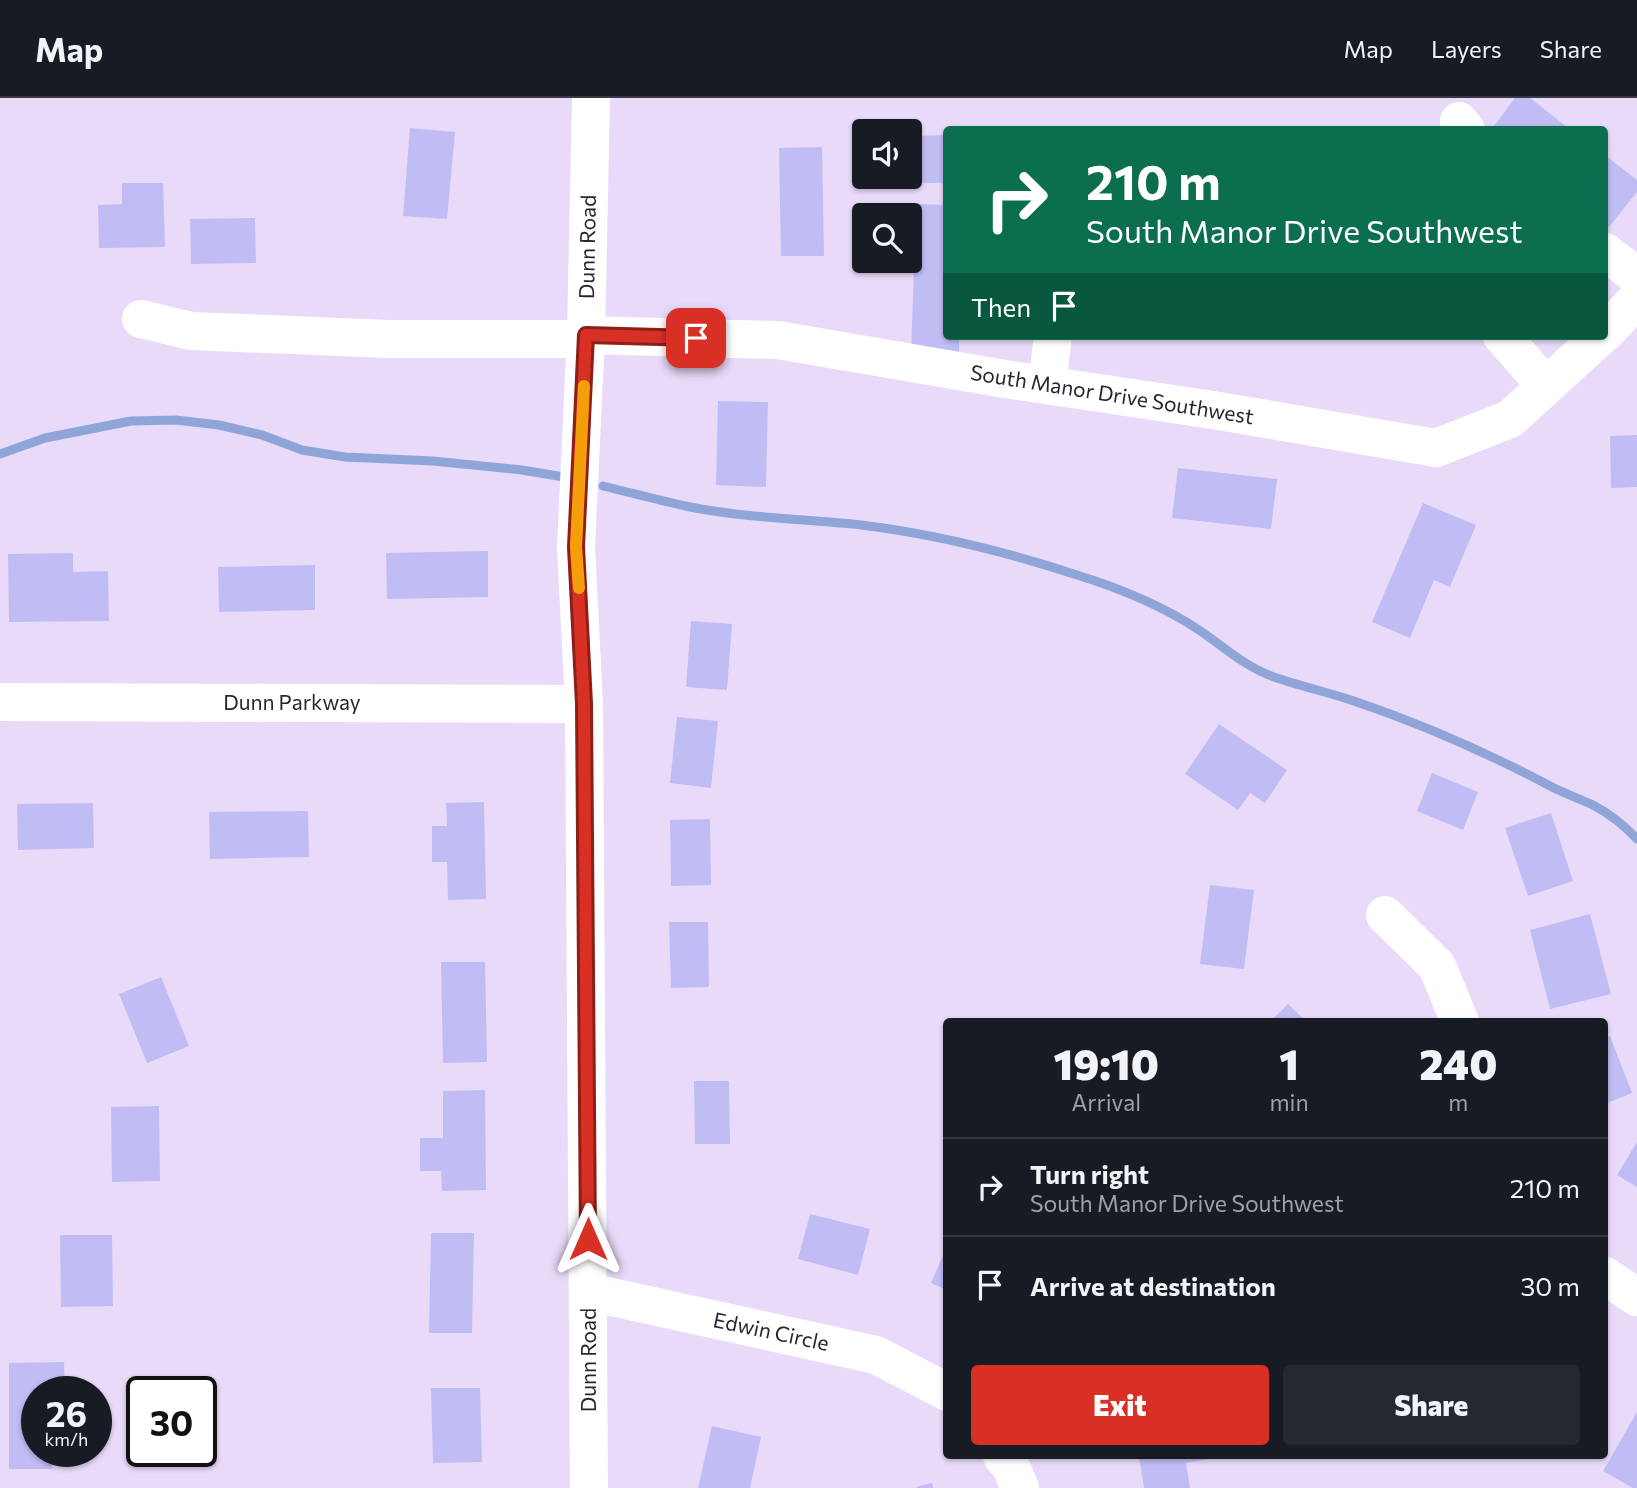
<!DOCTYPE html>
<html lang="en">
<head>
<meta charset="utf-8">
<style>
	:root { --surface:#171b24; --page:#242831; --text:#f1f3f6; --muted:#9ea1a6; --line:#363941; --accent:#d93025 }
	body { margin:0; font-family:Commissioner,sans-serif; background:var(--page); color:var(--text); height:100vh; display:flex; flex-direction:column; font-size:26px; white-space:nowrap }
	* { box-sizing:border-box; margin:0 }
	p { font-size:23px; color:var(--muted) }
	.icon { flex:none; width:38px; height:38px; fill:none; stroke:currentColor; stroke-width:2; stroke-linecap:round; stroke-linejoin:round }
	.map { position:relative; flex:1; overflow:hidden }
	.sheet { position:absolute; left:943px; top:920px; width:665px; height:441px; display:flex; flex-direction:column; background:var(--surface); border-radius:7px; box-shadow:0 2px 5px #0004 }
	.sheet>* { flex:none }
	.banner { position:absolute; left:943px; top:28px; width:665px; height:214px; border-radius:7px; box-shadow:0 2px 5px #0004; background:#0b6e4f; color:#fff; overflow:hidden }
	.tools { position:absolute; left:852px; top:21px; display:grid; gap:14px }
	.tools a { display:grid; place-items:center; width:70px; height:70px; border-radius:7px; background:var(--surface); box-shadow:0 2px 5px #0004; font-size:35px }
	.speed { position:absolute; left:21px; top:1278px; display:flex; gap:14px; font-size:35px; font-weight:700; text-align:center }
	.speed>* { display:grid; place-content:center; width:91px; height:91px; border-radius:50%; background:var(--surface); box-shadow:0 2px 5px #0004; line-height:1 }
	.speed small { font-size:18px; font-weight:400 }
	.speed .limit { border:4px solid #111; border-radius:10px; background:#fff; color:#111 }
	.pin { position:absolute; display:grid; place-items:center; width:60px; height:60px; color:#fff; margin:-30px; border-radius:14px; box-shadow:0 4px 10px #0006 }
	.me { position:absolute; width:77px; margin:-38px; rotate:0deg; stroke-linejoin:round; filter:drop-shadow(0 0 5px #0008) }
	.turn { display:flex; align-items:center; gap:24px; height:147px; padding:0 28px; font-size:32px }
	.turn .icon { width:91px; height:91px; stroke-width:2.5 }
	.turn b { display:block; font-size:49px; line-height:60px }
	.then { display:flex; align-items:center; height:66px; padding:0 28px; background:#0003; gap:14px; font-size:26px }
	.eta { display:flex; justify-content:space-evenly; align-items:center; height:119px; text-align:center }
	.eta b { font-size:42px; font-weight:800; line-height:49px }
	.action { display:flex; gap:14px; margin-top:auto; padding:14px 28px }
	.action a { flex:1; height:80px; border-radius:7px; background:var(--accent); color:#fff; font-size:28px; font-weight:800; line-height:80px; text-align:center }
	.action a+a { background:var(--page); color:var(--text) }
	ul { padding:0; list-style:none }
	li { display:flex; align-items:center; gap:21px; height:98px; padding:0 28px; border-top:2px solid var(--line) }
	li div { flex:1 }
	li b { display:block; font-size:26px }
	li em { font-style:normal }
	header { display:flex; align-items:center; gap:42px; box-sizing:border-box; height:98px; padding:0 35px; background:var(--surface); border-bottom:2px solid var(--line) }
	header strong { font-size:33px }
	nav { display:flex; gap:38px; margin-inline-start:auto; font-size:24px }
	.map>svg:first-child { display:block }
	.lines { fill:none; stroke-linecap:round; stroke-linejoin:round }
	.stream { stroke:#8fa5d8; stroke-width:9 }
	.building { fill:#c0bdf5 }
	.minor { stroke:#fff; stroke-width:38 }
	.route-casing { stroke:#8d1f18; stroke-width:18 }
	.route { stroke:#d93025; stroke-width:12 }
	.slow { stroke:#f59e0b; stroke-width:12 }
	.labels { text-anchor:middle; stroke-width:5; stroke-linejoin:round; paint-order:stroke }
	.street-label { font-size:21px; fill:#2a2430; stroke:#fff }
</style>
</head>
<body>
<header>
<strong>Map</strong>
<nav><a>Map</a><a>Layers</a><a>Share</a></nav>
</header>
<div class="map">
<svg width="1637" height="1390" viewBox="0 0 1637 1390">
	<rect width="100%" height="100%" fill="#e9daf9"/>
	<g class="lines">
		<path class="stream" d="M0 356 45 340 131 323 176 322 219 327 262 337 302 352 345 359 433 363 522 372 564 379
			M603 388C632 395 661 403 690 409 746 420 804 421 861 427 935 436 1007 454 1077 477 1119 490 1163 508 1199 532 1223 548 1245 569 1274 579 1300 588 1327 594 1354 603 1422 626 1488 655 1552 689 1566 696 1580 701 1593 707 1608 715 1625 728 1637 741"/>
	</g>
	<path class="building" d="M1515 0H1530L1571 32H1491Z
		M410 30 455 34 447 121 403 118Z
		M947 37V85H918L917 38Z
		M822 49 824 158H781L779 50Z
		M1605 57 1637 82V94L1609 129 1605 126Z
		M122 85H163L165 149 99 150 98 107 122 106Z
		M916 106 947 107V238H959V258L911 257Z
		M255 120 256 165 191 166 190 121Z
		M718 303 768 304 766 389 716 387Z
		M1637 337V389L1611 390 1610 338Z
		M1178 370 1277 381 1271 431 1172 420Z
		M1423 405 1476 427 1450 489 1434 482 1410 540 1372 524Z
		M488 453V499L387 501 386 455Z
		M73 455V474L108 473 109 523 9 524 8 456Z
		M315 467V512L219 514 218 469Z
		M691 523 732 526 727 592 686 589Z
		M677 619 718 623 711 690 670 685Z
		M1219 626 1287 672 1265 705 1250 695 1238 712 1185 676Z
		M1432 675 1478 694 1463 732 1417 713Z
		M484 704 486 801 448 802 447 764H432V728H447L446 705Z
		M93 705 94 750 18 752 17 706Z
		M308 713 309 759 210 761 209 714Z
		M1551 715 1573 783 1528 798 1505 730Z
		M710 721 711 787 671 788 670 722Z
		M1210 787 1254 792 1244 871 1200 866Z
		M1590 816 1611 896 1550 911 1530 832Z
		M669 824H708L709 889 671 890Z
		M441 864H485L487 964 443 965Z
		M161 879 189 948 147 965 119 896Z
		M1288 906 1307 924H1270Z
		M1610 938 1632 995 1605 1006V940Z
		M694 983H729L730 1046H695Z
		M485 992 486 1092 442 1093 441 1073H420V1040H443V993Z
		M159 1008 160 1083 112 1084 111 1009Z
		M1637 1044V1089L1617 1077Z
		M810 1116 870 1131 858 1177 798 1161Z
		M431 1135H474L472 1235H429Z
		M60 1137H112L113 1208 61 1209Z
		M947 1148V1192L931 1185Z
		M64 1264 65 1293H37V1353H52V1371H9V1265Z
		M431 1290H480L482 1364 433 1365Z
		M1637 1314V1390H1633L1603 1373Z
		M712 1328 761 1339 750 1390H698Z
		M1139 1358H1219V1359L1186 1365 1190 1390H1144Z
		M932 1385 933 1390H917L916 1389Z"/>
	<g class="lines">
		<path class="minor" d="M1459 23 1466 32
			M1605 154 1637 178
			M141 221 191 233 389 241H586
			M1605 235 1637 201
			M586 237 778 242 1005 281 1213 312 1436 350 1510 321 1601 238
			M1502 238 1546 288
			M1047 287 1053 238
			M0 604 584 606
			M1385 817 1437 868 1460 924
			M1605 1178 1637 1199
			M589 1194 876 1257 947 1294
			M1002 1358 1011 1369 1020 1390
			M589 1390 584 606 576 449 586 237 591 0"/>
	</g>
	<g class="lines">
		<defs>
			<path id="route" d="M588 1141 584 606 576 449 586 237 696 240"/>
		</defs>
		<use href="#route" class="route-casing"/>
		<use href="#route" class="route"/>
		<path class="slow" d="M579 490 576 449 584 288"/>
	</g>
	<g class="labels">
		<g class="street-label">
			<text transform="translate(588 149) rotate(-89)" y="7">Dunn Road</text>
			<text transform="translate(1112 297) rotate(9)" y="7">South Manor Drive Southwest</text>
			<text x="292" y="612">Dunn Parkway</text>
			<text transform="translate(771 1234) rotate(12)" y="7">Edwin Circle</text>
			<text transform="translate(589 1262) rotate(-90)" y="7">Dunn Road</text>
		</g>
	</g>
</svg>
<div class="tools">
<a><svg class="icon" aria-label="sound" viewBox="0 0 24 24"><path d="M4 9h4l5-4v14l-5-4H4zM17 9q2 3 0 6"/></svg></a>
<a><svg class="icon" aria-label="search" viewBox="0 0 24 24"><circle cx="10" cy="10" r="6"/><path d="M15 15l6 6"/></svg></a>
</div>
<div class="speed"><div>26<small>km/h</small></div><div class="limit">30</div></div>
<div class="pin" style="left:696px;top:240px;background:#d93025"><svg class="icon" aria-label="arrive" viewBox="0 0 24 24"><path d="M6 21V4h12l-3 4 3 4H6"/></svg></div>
<svg class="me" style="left:588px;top:1141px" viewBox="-20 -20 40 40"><path d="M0-17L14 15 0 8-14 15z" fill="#d93025" stroke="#fff" stroke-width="4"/></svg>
<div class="banner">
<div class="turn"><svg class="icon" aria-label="right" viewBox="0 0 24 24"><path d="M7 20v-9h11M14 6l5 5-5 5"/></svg><div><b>210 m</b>South Manor Drive Southwest</div></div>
<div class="then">Then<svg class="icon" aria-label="arrive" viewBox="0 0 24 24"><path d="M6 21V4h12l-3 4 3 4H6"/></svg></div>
</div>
<section class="sheet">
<div class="eta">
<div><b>19:10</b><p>Arrival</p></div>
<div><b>1</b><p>min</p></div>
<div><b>240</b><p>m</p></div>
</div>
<ul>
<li><svg class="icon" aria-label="right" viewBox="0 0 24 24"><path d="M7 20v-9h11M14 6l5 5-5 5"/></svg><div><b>Turn right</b><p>South Manor Drive Southwest</p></div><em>210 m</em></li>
<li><svg class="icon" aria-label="arrive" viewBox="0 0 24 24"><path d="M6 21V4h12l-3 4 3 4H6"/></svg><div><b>Arrive at destination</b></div><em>30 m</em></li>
</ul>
<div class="action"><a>Exit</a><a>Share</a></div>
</section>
</div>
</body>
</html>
